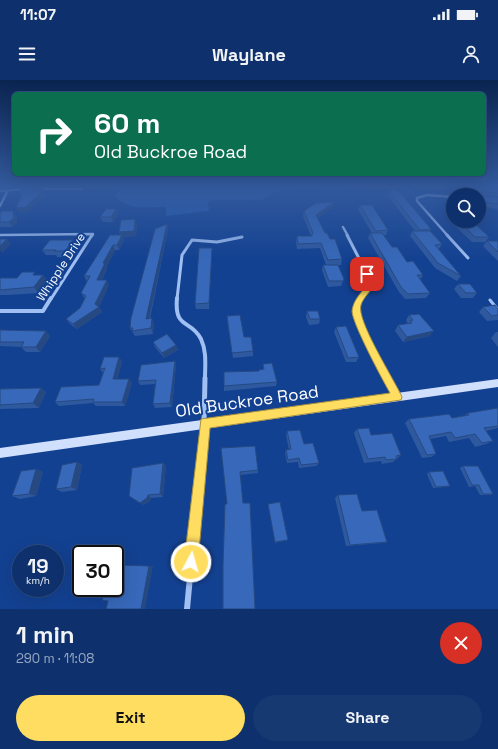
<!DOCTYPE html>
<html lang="en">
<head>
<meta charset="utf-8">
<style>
	:root { --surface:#0e316d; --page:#173972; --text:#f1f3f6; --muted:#9ba9c2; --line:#2e4c80; --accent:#ffdd61 }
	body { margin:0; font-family:"Space Grotesk",sans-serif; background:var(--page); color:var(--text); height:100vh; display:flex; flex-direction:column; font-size:15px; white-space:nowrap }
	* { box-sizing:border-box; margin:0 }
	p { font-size:13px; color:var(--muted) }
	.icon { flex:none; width:22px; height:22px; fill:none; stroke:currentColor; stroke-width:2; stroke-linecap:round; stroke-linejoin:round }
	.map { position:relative; height:529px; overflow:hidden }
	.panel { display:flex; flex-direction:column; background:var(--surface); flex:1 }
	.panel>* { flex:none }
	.hud { position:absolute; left:12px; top:12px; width:474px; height:84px; border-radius:6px; box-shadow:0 4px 16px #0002,0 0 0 1px var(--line); background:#0b6e4f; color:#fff; overflow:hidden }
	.buttons { position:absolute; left:446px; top:108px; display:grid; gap:8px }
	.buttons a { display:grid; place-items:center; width:40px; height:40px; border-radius:50%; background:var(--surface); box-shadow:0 4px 16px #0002,0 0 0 1px var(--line); font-size:20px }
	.speed { position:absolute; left:12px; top:465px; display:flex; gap:8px; font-size:20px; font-weight:700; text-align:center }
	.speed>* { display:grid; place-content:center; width:52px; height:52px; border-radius:50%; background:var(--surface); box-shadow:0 4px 16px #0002,0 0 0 1px var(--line); line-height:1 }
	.speed small { font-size:10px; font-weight:400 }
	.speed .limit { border:2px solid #111; border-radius:6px; background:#fff; color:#111 }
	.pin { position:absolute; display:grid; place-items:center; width:34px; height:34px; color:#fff; margin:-17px; border-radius:8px; box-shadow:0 2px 6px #0006 }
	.me { position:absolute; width:44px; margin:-22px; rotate:6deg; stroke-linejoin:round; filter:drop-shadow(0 0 3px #0008) }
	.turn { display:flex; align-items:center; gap:14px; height:84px; padding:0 16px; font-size:18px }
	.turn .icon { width:52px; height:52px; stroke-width:2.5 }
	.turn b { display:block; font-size:28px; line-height:34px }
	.round { display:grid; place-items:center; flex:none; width:42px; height:42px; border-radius:21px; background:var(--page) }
	.headline { display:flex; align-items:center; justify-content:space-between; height:68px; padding:0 16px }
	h1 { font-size:24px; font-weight:700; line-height:30px }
	.action { display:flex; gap:8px; margin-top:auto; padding:8px 16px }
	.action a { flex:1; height:46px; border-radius:24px; background:var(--accent); color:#111; font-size:16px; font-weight:700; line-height:46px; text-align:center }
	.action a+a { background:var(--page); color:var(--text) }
	.status { display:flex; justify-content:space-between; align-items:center; height:28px; padding:0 20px; background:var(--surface); direction:ltr }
	.status svg { height:11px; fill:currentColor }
	header { display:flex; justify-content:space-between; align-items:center; height:52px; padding:0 16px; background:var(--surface); font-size:18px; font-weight:700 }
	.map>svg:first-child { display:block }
	.green { fill:#255ab1 }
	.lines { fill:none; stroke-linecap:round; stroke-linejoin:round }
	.lane { stroke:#a0bff2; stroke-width:3 }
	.street-far4 { stroke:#a0bff2; stroke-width:2.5 }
	.street-far3 { stroke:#a0bff2; stroke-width:3 }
	.street-far2 { stroke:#a0bff2; stroke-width:4 }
	.street-far1 { stroke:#a0bff2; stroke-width:5 }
	.street { stroke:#a0bff2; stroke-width:6 }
	.secondary { fill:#cfdffc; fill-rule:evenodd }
	.wall { fill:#2f599f }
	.shaded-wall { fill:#264982 }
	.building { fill:#3768b9; stroke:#264982 }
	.route { fill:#ffdd61; stroke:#a6903f }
	.labels { text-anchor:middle; stroke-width:4; stroke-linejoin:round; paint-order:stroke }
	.far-street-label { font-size:12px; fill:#fff; stroke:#134191 }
	.near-street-label { font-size:17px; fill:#fff; stroke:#134191 }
</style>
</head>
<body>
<div class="status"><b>11:07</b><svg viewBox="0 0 49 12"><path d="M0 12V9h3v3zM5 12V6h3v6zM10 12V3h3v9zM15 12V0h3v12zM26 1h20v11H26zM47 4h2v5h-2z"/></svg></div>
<header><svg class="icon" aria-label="menu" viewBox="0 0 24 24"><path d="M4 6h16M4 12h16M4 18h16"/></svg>Waylane<svg class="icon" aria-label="person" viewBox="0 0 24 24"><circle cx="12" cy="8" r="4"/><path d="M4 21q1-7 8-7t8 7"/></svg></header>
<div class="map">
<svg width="498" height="529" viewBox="0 0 498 529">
	<rect width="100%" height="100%" fill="#134191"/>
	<path class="green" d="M121 106H406L414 113C389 104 361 109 335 110 317 110 299 108 282 111 275 112 267 115 263 120H211L208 122 209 131 166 136V127C148 127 130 131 115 117Z"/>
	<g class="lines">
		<path class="lane" d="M490 220 498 230"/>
		<path class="street-far4" d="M38 109H82
			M0 111 26 109
			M0 126 8 110
			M343 147 348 156
			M0 155 93 154 92 156
			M448 156 417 121V118L427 115 453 117"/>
		<path class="street-far3" d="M347 155 367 194 369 207 360 219
			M447 155 468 178
			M51 219 92 155
			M177 219 182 175 192 160 217 162 242 157"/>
		<path class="street-far2" d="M177 218C174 250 191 239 201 259 207 272 205 285 205 299
			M361 218 356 230 357 237 388 299
			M0 231H43L51 218"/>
		<path class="street-far1" d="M387 298 397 316
			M199 401 204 343 205 298"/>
		<path class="street" d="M187 529 199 400"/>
		<path class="secondary" d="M498 299V307L0 378V368Z"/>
	</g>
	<path class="wall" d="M26 106H46L27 107Z
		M473 106H498V116H482L498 117V131L497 129 479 126V115H474L473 107Z
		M389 111 431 149 430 151 442 164 439 169 461 196 457 201 435 188 410 156 412 151H415L388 116Z
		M334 122 333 127 317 138 325 153 330 159 342 179 341 185H338L344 199 341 206 328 207 322 190 323 185H326L320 168 297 169 296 162 297 156H311L303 136 304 131Z
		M360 125 388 150 386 155H384L392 167 407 182 423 195 420 200 430 213 426 218 405 219 399 212 368 158 370 153H372L358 130Z
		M0 133 17 136V143L12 147H0Z
		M118 134 113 142H103L100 137Z
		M458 141H472L489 157 485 162H472L455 146Z
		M137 144 136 156 123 157 124 160 119 170H115L107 187V189L102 200 109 205 99 227 102 232 77 249 70 244 66 239 80 228 85 219 81 213 87 202 84 196 120 155 119 152Z
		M167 144 168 149 150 239 154 243 153 254 135 256 130 248Z
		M487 161H498V181L483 166Z
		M76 165 68 177H57L56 175H46L42 170Z
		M212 173 209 229H196L195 224Z
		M36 195H43L47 200 38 213 8 215H0V198H17Z
		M458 204 477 213 473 218H461L454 209Z
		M483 227 498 229V240L487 241 479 232Z
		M307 231 320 239 319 244 309 245 306 237Z
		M409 235 430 256 403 262 395 251 398 245 408 244 406 240Z
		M227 241 253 271V276L233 278Z
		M336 247 359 277 356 282H346L334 252Z
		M0 250 46 251 50 256 40 272H26L21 267 0 266Z
		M496 252H498V267L491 258Z
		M153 262 176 265 178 270 164 278 155 267Z
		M119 277 122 282 117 299 132 303 125 326H96L93 323 59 326 55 322 99 305 103 293 100 289Z
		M175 281 176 285 172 327 155 328 153 324 155 304 140 305 138 301Z
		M263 284 277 302 276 306 224 311V306L259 291V290L263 289Z
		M41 308 46 312 39 328 0 329V309Z
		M498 328V348L486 351 493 361 486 364 475 367 469 358 449 362 446 356 430 359 436 374 431 377 422 378 405 343 409 339 452 338 463 336 468 333Z
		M357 349 371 355 401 375 393 382 382 384 381 381 364 383 354 353Z
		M287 351 304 364 319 383 316 386 299 388 298 382 287 383 285 373 286 370H289L286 355Z
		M221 368 258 390V393L240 395Z
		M77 382 82 385 77 410 62 412 56 409Z
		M163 383 166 386 163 417 151 418 150 421 143 425Z
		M463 386 493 414 489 415H480L475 406 469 407 460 388Z
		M36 389 43 392 36 416 20 419 12 416Z
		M429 392 450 406 447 407 433 408 427 394Z
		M338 415 362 431 387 462 382 463 346 466 335 418Z
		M268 424 288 460 275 463Z"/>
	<path class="shaded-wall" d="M42 107 44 112 41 121H38L29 132 19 133 16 128Z
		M334 122 333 127 315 140 316 135Z
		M116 129 118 134 113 142 111 137Z
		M13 131 17 136V143L12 147 9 142Z
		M135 139 137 144 136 156 123 157 124 160 119 170 117 165 121 157 119 152Z
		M167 144 168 149 148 244 146 239Z
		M7 159 11 164 2 173 0 170V166Z
		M73 160 76 165 68 177 65 171Z
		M113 165 115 170 107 187V189L99 205 97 200 103 183Z
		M212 168V173L209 229V223Z
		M43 195 47 200 38 213 34 207Z
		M107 200 109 205 99 227 102 232 77 249 73 244 95 224Z
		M152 238 154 243 153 254 151 248Z
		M46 251 50 256 40 272 36 267Z
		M434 251 430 256 403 262 407 257Z
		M176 265 178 270 164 278 162 273Z
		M119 277 122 282 116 303 113 299Z
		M175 281 176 285 172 327 170 323Z
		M129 299 132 303 125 326 122 322Z
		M41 308 46 312 39 328 33 323Z
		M77 382 82 385 77 410 71 407Z
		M163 383 166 386 163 417 160 414Z
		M36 389 43 392 36 416 29 414Z
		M148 415 151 418 150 421 143 425 140 423Z
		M149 486H153L145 529H141Z"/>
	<path class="building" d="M476 106H498V112H480L479 114 482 116 498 117V124L479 121V115H478Z
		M42 107 39 116 36 117 26 127 16 128 22 114H19L22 108Z
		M395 107 431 149 420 150 389 111Z
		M334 122 316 135 325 153H327L330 159H335L342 179 328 180 321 163 298 164 297 156H312V154L313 153 304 131 316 123Z
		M360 125H372L388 150 376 151Z
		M106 129H116L111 137H100Z
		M2 131H13L14 138 9 142H0V133Z
		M135 139 134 151 119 152 121 140Z
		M459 141H472L489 157H475Z
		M167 144 146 239 152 238 151 248 132 251 133 248H130L131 238 155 149Z
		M412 151H430L442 164 435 165 461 196 438 183Z
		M370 153H382L392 167H397L407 182 413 181 423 195H417L430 213 408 214 401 207Z
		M110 155H122L117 165H113L103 183H105L97 200H107L95 224 99 227 73 244 66 239 80 228 86 216 81 213 90 196H84Z
		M0 159H7L0 166Z
		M50 160H73L65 171H54L56 170H42Z
		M487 161H498V172Z
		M199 168H212L209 223 195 224Z
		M323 185H338L344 199 343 201H329Z
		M22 192H35L33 195H43L34 207 0 210V198H17Z
		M458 204H470L477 213H466Z
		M495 225 498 229V235L492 236 483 227Z
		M307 231H318L320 239H310Z
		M419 234 434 251 407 257 398 245 412 243 410 241 413 240 409 235Z
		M240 235 244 257H251L253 271 232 273 227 236Z
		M346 246 359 277 348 278 336 247Z
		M0 250 46 251 36 267H21L24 262H0Z
		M167 254 176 265 162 273 153 262Z
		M104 277H119L113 299H129L122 322H93L94 319 55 322 61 307 99 305 105 288 100 289Z
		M175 281 170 323 153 324 156 300 138 301 141 285Z
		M272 283 277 302 224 306V292L259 291V290L264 289 263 284Z
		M41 308 33 323 0 325V309Z
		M498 328V346L484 348 493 361 482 363 475 354 455 358 451 352 429 356 436 374 427 375 409 339 449 334 452 338 469 335 468 333Z
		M369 348 371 355 392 353 401 375 396 376 397 379 386 380 385 377 368 379 357 349Z
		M300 350 304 364 313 363 319 383 301 385 299 378 288 380 286 370 291 369 287 351Z
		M255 366 258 390 240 392 243 423H250L255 529H223V485L225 424H227L221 368Z
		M77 382 71 407 56 409 62 385Z
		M163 383 160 414 148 415 147 418 140 423 129 416 132 388Z
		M463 386H478L493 414H483L479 405H472Z
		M36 389 29 414 12 416 21 391Z
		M443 391 450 406 436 407 429 392Z
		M357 414 362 431 377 430 387 462 350 465 338 415Z
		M280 422 288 460 275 462 268 424Z
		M116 485 149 486 141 529H106L108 521 102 520 106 508H115V490Z"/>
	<linearGradient id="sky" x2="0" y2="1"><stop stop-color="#0a2450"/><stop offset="0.59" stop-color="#335a9d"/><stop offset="1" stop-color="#335a9d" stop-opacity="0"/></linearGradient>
	<rect width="498" height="180" fill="url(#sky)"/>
	<path class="route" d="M367 191 371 194 373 207C370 212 363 218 361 225 356 240 394 299 402 317L401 320 210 348 198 482 196 488 191 490 186 488 184 482 201 339 390 313C382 299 352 243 352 231 353 221 360 214 366 206L364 194Z"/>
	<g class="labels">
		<g class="far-street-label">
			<text transform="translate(61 187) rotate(-57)" y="4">Whipple Drive</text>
		</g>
		<g class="near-street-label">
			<text transform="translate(247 321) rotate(-8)" y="6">Old Buckroe Road</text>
		</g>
	</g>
</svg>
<div class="buttons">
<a><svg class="icon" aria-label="search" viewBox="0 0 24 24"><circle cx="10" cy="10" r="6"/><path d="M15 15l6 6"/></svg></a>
</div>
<div class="speed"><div>19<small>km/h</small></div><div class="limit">30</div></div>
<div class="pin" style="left:367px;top:194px;background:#d93025"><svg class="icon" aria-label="arrive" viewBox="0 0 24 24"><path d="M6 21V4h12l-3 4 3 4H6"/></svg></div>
<svg class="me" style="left:191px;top:482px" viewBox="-20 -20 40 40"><circle r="17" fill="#ffdd61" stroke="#fff" stroke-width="3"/><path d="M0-11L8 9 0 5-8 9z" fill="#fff"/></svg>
<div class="hud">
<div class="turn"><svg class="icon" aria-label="right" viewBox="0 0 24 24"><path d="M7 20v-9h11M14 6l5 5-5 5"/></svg><div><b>60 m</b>Old Buckroe Road</div></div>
</div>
</div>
<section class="panel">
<div class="headline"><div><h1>1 min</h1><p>290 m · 11:08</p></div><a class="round" style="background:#d93025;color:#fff"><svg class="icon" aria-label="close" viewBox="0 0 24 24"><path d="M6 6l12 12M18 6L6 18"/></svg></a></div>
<div class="action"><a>Exit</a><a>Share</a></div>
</section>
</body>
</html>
